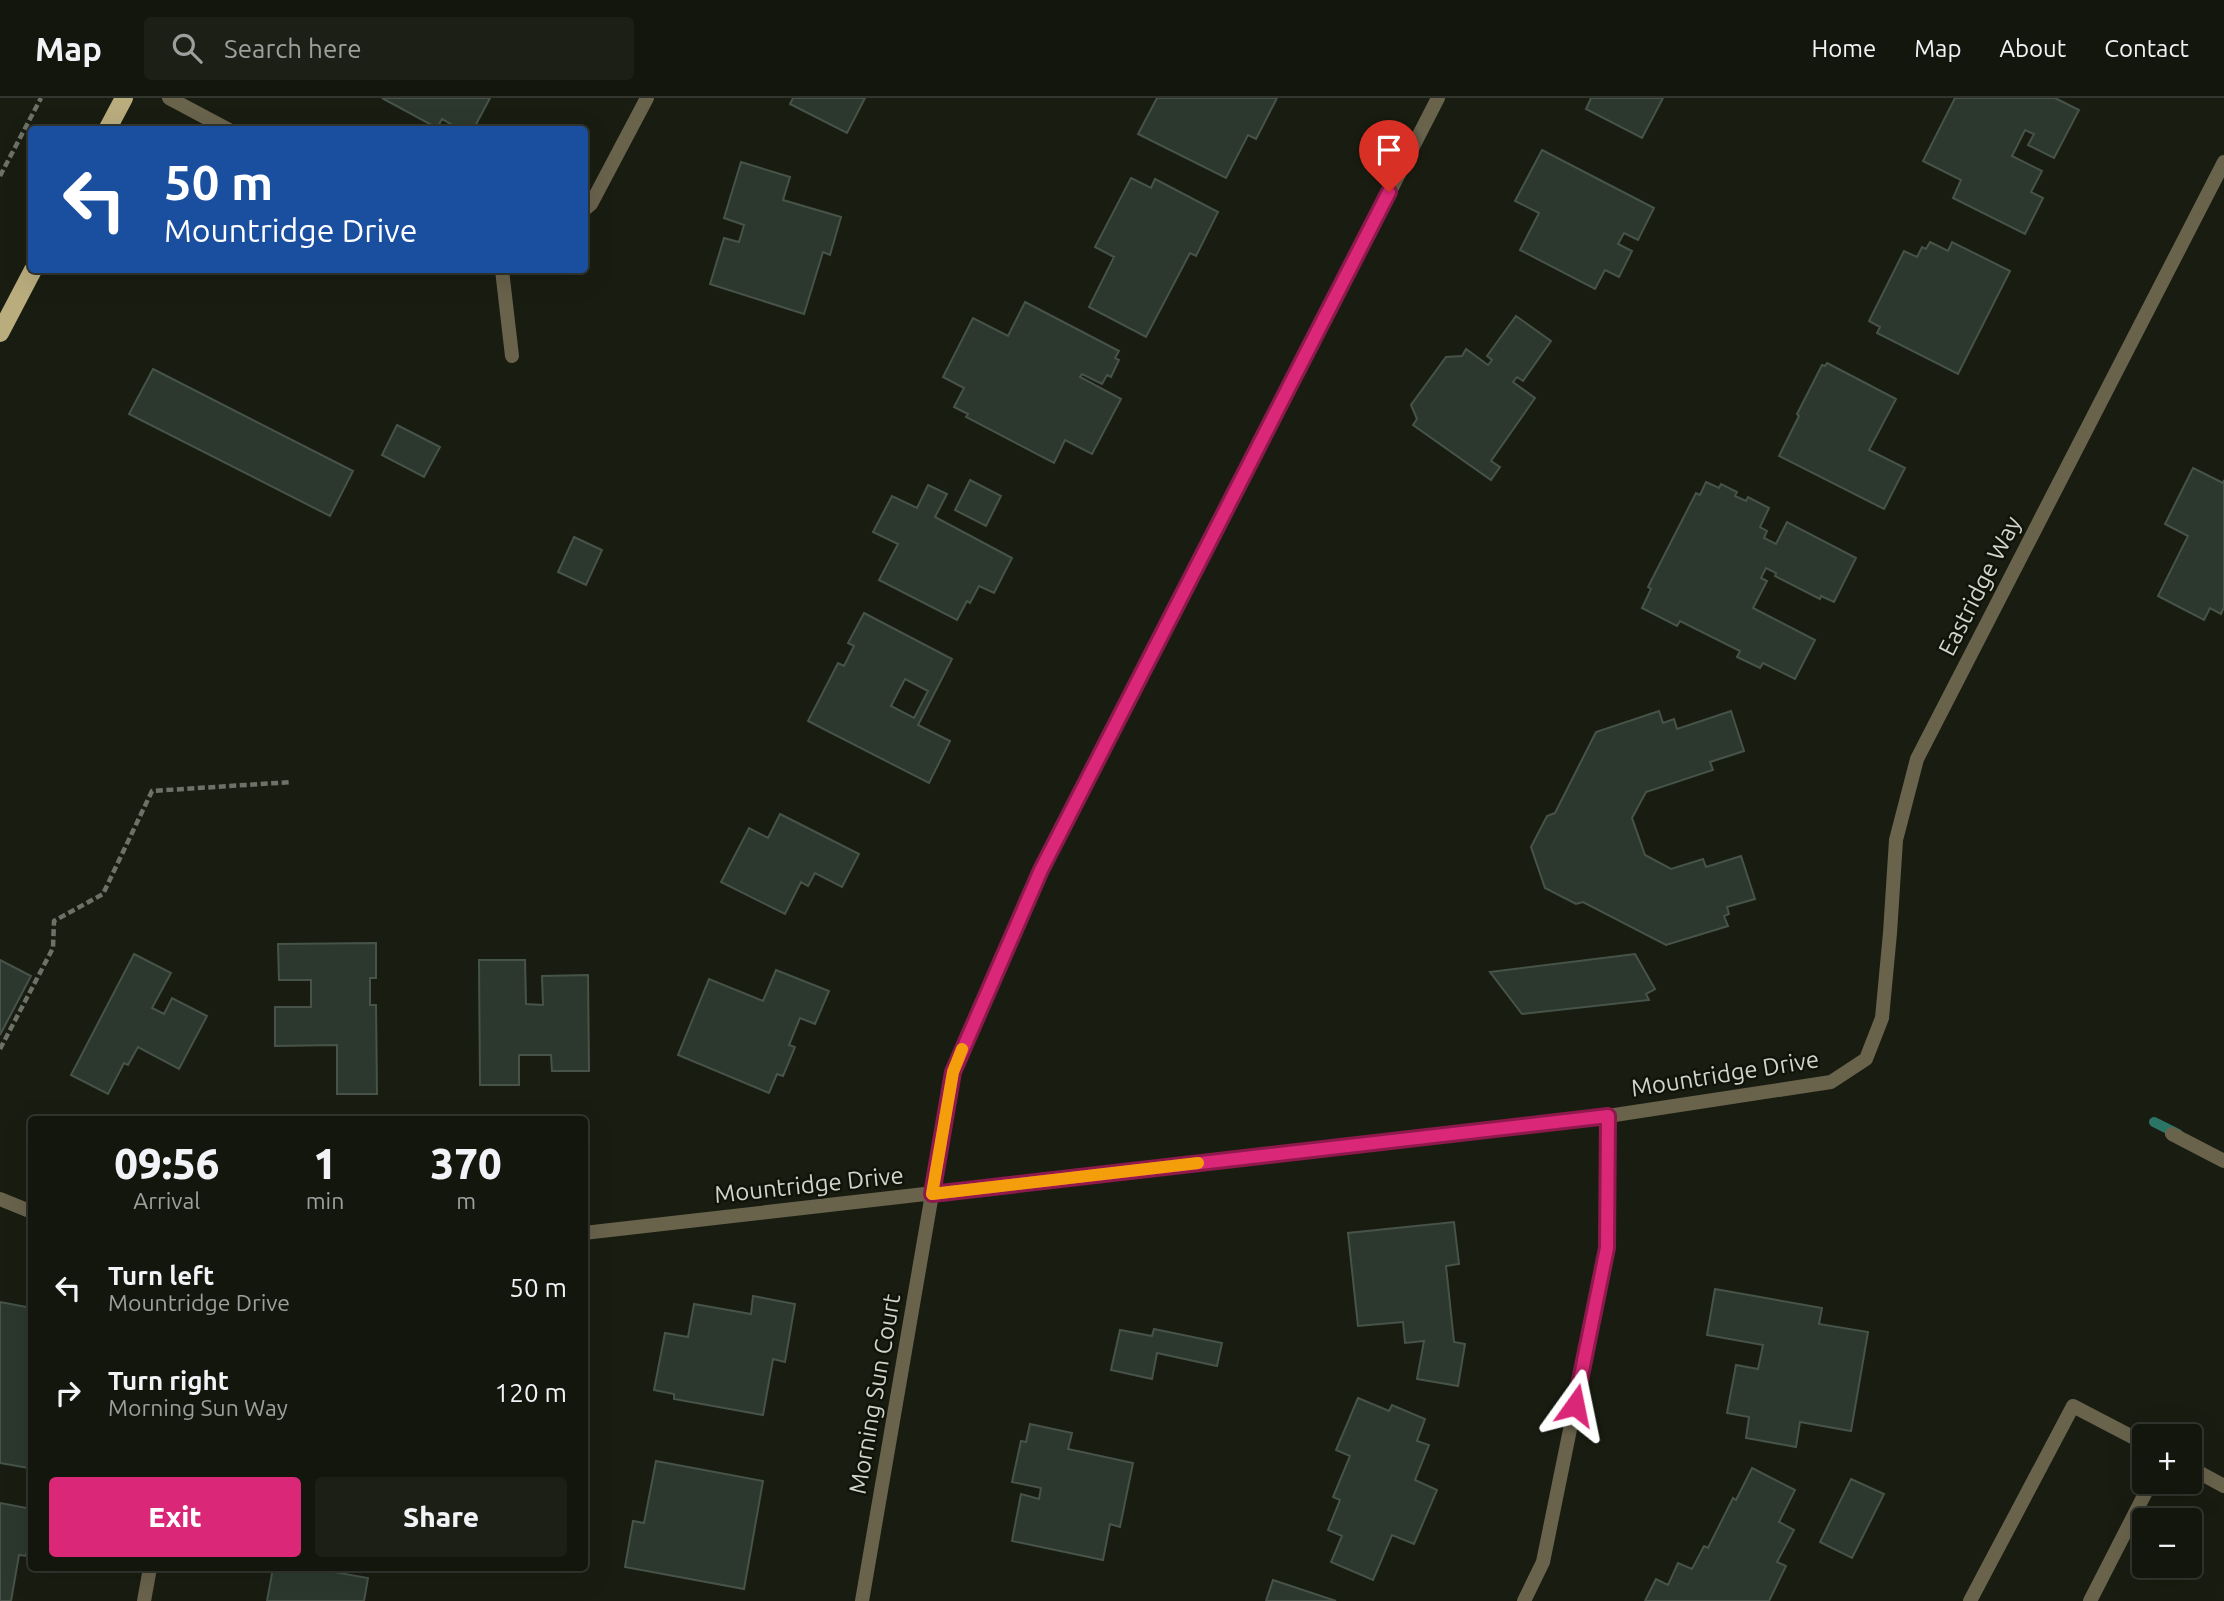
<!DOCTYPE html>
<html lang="en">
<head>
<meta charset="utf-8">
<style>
	:root { --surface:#13160d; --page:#1c1f16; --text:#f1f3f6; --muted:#9d9f9d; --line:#32352e; --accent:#db2777 }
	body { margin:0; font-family:Ubuntu,sans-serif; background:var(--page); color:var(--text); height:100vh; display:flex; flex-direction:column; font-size:26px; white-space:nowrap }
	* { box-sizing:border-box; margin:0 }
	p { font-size:23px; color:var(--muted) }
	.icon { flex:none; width:38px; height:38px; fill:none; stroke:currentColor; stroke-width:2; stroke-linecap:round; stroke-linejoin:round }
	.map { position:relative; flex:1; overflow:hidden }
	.details { position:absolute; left:28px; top:1018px; width:560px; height:455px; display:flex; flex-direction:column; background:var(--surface); border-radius:7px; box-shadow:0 7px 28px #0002,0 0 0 2px var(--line) }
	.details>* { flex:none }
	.hud { position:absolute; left:28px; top:28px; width:560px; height:147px; border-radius:7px; box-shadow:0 7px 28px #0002,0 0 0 2px var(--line); background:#1a4fa0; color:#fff; overflow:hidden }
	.controls { position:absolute; left:2132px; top:1326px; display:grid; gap:14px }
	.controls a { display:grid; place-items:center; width:70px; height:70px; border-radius:7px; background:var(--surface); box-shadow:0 7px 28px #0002,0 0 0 2px var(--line); font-size:35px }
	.pin { position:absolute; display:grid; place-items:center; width:60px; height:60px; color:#fff; margin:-72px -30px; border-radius:50% 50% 50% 0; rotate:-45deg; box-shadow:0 0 7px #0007 }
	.pin .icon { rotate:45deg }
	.me { position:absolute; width:77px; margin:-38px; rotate:12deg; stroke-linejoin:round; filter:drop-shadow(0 0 5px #0008) }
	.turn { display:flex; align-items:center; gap:24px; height:147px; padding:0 21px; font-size:32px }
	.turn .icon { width:91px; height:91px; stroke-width:2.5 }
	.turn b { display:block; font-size:49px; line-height:60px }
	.eta { display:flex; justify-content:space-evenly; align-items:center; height:119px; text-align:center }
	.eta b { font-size:42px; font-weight:800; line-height:49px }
	.button { display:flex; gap:14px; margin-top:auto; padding:14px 21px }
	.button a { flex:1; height:80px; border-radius:7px; background:var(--accent); color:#fff; font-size:28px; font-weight:800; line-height:80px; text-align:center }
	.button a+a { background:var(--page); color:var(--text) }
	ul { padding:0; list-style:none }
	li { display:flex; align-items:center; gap:21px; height:105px; padding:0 21px }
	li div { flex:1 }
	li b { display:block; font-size:26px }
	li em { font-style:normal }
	header { display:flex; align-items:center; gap:42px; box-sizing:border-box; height:98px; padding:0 35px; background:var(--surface); border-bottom:2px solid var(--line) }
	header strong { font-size:33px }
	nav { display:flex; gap:38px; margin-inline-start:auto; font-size:24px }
	.search { width:490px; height:63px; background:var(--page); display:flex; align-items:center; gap:18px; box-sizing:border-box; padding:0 24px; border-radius:7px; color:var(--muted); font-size:26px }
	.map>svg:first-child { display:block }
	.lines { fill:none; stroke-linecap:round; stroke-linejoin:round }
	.stream { stroke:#2b7566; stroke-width:10 }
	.building { fill:#2c382e; stroke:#475348; stroke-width:2; fill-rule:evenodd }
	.path { stroke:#6d7167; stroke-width:4.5; stroke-dasharray:7 3.5; stroke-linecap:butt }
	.lane { stroke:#69634c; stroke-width:14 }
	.street { stroke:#69634c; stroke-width:14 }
	.primary { stroke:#b9ac7d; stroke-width:18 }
	.route-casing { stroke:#8e194d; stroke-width:18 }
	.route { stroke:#db2777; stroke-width:12 }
	.slow { stroke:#f59e0b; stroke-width:12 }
	.labels { text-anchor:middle; stroke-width:5; stroke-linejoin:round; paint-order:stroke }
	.street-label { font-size:24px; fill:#d1d4cc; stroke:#101408 }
</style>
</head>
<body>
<header>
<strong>Map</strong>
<div class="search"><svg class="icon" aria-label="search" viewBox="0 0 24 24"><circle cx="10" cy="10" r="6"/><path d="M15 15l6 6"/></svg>Search here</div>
<nav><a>Home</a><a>Map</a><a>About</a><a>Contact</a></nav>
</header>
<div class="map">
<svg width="2224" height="1503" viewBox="0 0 2224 1503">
	<rect width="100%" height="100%" fill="#191d11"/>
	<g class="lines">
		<path class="stream" d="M2154 1024 2178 1036"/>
	</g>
	<path class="building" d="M382 0H490L473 32H461L442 21 437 30Z
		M793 0H865L847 35 790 6Z
		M1157 0H1277L1256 41 1248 37 1226 80 1138 36Z
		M1591 0H1663L1642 40 1586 11Z
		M1955 0H2055L2079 12 2054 60 2028 47 2034 36 2025 32 2012 58 2042 73 2031 94 2043 100 2025 136 1953 100 1961 82 1923 63Z
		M1542 52 1654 110 1638 142 1624 135 1618 146 1632 153 1619 179 1605 172 1595 191 1520 152 1539 115 1515 103Z
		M741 64 790 79 783 102 841 119 830 157 823 154 804 216 710 186 724 140 739 144 744 127 724 120Z
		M1131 80 1151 90 1155 81 1218 114 1196 158 1190 155 1146 239 1089 209 1114 159 1095 149Z
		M1930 144 1948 153 1952 144 2010 173 1958 276 1877 235 1880 229 1869 223 1904 153 1917 159 1922 149 1926 151Z
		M1025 204 1119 253 1115 260 1119 262 1111 279 1107 277 1102 286 1082 276 1080 279 1121 301 1092 356 1065 342 1054 365 966 319 968 316 954 309 964 290 943 279 973 220 1008 238Z
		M1516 218 1551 243 1523 283 1517 279 1513 284 1535 300 1491 363 1500 369 1491 382 1413 327 1417 321 1411 307 1446 259 1462 258 1466 251 1488 267 1492 262 1487 258Z
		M1827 265 1896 301 1869 352 1905 370 1884 411 1779 358 1799 318 1797 316 1822 267 1825 268Z
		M153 271 353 373 330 418 129 316Z
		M397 327 440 349 424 379 382 357Z
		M2193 370 2223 385 2224 382V509L2221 516 2210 510 2204 522 2158 498 2188 438 2165 426Z
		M970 382 1001 398 986 428 955 412Z
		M1706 384 1719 390 1721 386 1737 394 1735 398 1746 403 1748 399 1769 410 1760 429 1767 433 1764 440 1776 446 1787 424 1856 460 1834 504 1821 498 1820 501 1775 478 1776 475 1766 470 1761 480 1767 483 1753 510 1815 542 1795 581 1763 565 1760 570 1737 559 1740 553 1680 523 1677 528 1642 510 1651 491 1648 489 1696 395 1700 397Z
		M928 387 947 396 935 419 1012 460 994 495 979 488 970 505 967 503 957 522 879 482 898 446 873 434 892 398 917 410Z
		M574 439 602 452 586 487 558 474Z
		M864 515 952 561 918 627 950 643 929 685 808 623 838 565 844 568 854 548 848 545ZM905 581 928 593 914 620 891 608Z
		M1659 613 1663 625 1674 621 1677 631 1731 613 1744 653 1710 664 1713 672 1646 694 1632 720 1645 757 1671 771 1703 761 1706 769 1741 758 1755 801 1727 809 1729 816 1724 818 1728 828 1666 847 1583 804 1576 806 1545 790 1531 749 1547 718 1555 715 1596 634Z
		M780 716 859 756 842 789 815 775 808 788 801 784 785 816 721 784 749 730 768 740Z
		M376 845V880H370V907H376L377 996H337V947L275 948V909H311V882H279L278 846Z
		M134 856 171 875 152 910 164 916 172 900 207 918 179 971 138 949 128 967 124 965 108 996 71 977Z
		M1635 856 1655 891 1646 896 1649 902 1522 916 1490 874Z
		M0 862 31 878 0 937Z
		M479 862H525L526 906 543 907 542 878 588 877 589 973H552L551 957H519V987H480Z
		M776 872 829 893 815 926 800 920 789 947 795 949 783 978 777 976 769 995 678 957 709 881 763 903Z
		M1454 1124 1459 1166 1446 1168 1454 1244 1465 1246 1458 1288 1417 1281 1424 1243 1405 1245 1403 1224 1358 1228 1348 1135Z
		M1715 1191 1822 1210 1819 1226 1868 1234 1851 1333 1800 1324 1796 1349 1746 1340 1749 1319 1727 1315 1736 1267 1758 1271 1763 1247 1707 1237Z
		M753 1198 795 1206 785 1264 773 1261 763 1317 674 1301V1296L654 1292 665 1235 688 1239 694 1206 751 1216Z
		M0 1204 32 1210V1358L29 1370 0 1365Z
		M1154 1231 1222 1245 1217 1268 1157 1255 1152 1281 1111 1272 1120 1232 1152 1238Z
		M1358 1300 1389 1313 1392 1307 1425 1321 1417 1343 1429 1347 1415 1382 1437 1392 1414 1446 1392 1437 1373 1482 1331 1464 1342 1438 1328 1432 1340 1402 1333 1399 1350 1358 1336 1352Z
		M1030 1326 1072 1335 1068 1351 1133 1365 1120 1429 1110 1426 1103 1462 1012 1443 1021 1396 1039 1401 1041 1390 1012 1384 1021 1343 1026 1344Z
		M656 1363 763 1383 744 1491 625 1469 633 1423 644 1425Z
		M1752 1370 1795 1392 1779 1424 1794 1432 1777 1464 1786 1468 1769 1503H1645L1656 1481 1668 1487 1678 1465 1692 1471 1704 1448 1708 1450 1733 1400 1736 1402Z
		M1851 1381 1884 1396 1852 1460 1820 1444Z
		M0 1405 32 1411V1430L26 1458 19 1457 11 1503H0Z
		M273 1470H322V1472L368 1480 364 1503H267Z
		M1273 1482 1336 1503H1266Z"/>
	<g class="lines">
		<path class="path" d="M0 78 41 0
			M0 951 53 850 54 823 103 796 152 693 292 684"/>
		<path class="lane" d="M502 172 512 258
			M2172 1036 2224 1063
			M2189 1369 2224 1388
			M1970 1503 2073 1308 2144 1345
			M2090 1503 2151 1384"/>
		<path class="street" d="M169 0 229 32
			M584 112 591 106 647 0
			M0 1101 32 1114
			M584 1135 1608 1018 1831 984 1866 961 1882 920 1890 835 1896 742 1917 661 2224 64
			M144 1503 150 1470
			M862 1503 953 974 1041 772 1438 0
			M1524 1503 1543 1464 1607 1150 1608 1018"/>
		<path class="primary" d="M107 32 124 0
			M0 235 33 172"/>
	</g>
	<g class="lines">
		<defs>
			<path id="route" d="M1389 94 1041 772 953 974 932 1096 1608 1018 1607 1150 1575 1307"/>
		</defs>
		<use href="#route" class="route-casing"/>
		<use href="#route" class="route"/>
		<path class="slow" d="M962 951 953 974 932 1096 1198 1065"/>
	</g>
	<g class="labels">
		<g class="street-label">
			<text transform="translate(1980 488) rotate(-63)" y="8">Eastridge Way</text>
			<text transform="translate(1725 976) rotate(-9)" y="8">Mountridge Drive</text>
			<text transform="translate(809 1087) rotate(-6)" y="8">Mountridge Drive</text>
			<text transform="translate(875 1296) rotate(-80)" y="8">Morning Sun Court</text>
		</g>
	</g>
</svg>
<div class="controls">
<a>+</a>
<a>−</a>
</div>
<div class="pin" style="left:1389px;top:94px;background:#d93025"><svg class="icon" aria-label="arrive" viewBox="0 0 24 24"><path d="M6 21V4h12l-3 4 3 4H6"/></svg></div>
<svg class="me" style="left:1575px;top:1307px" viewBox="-20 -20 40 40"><path d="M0-17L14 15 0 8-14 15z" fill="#db2777" stroke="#fff" stroke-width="4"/></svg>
<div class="hud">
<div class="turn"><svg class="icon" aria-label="left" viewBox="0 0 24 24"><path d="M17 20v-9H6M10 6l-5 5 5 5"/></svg><div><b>50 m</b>Mountridge Drive</div></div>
</div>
<section class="details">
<div class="eta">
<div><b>09:56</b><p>Arrival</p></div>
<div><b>1</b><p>min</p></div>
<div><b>370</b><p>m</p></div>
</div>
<ul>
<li><svg class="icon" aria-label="left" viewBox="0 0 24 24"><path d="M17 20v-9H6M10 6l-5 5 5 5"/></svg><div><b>Turn left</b><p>Mountridge Drive</p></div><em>50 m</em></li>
<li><svg class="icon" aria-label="right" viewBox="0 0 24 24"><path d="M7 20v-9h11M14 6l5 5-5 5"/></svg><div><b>Turn right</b><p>Morning Sun Way</p></div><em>120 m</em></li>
</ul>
<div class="button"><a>Exit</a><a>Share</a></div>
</section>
</div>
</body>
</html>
